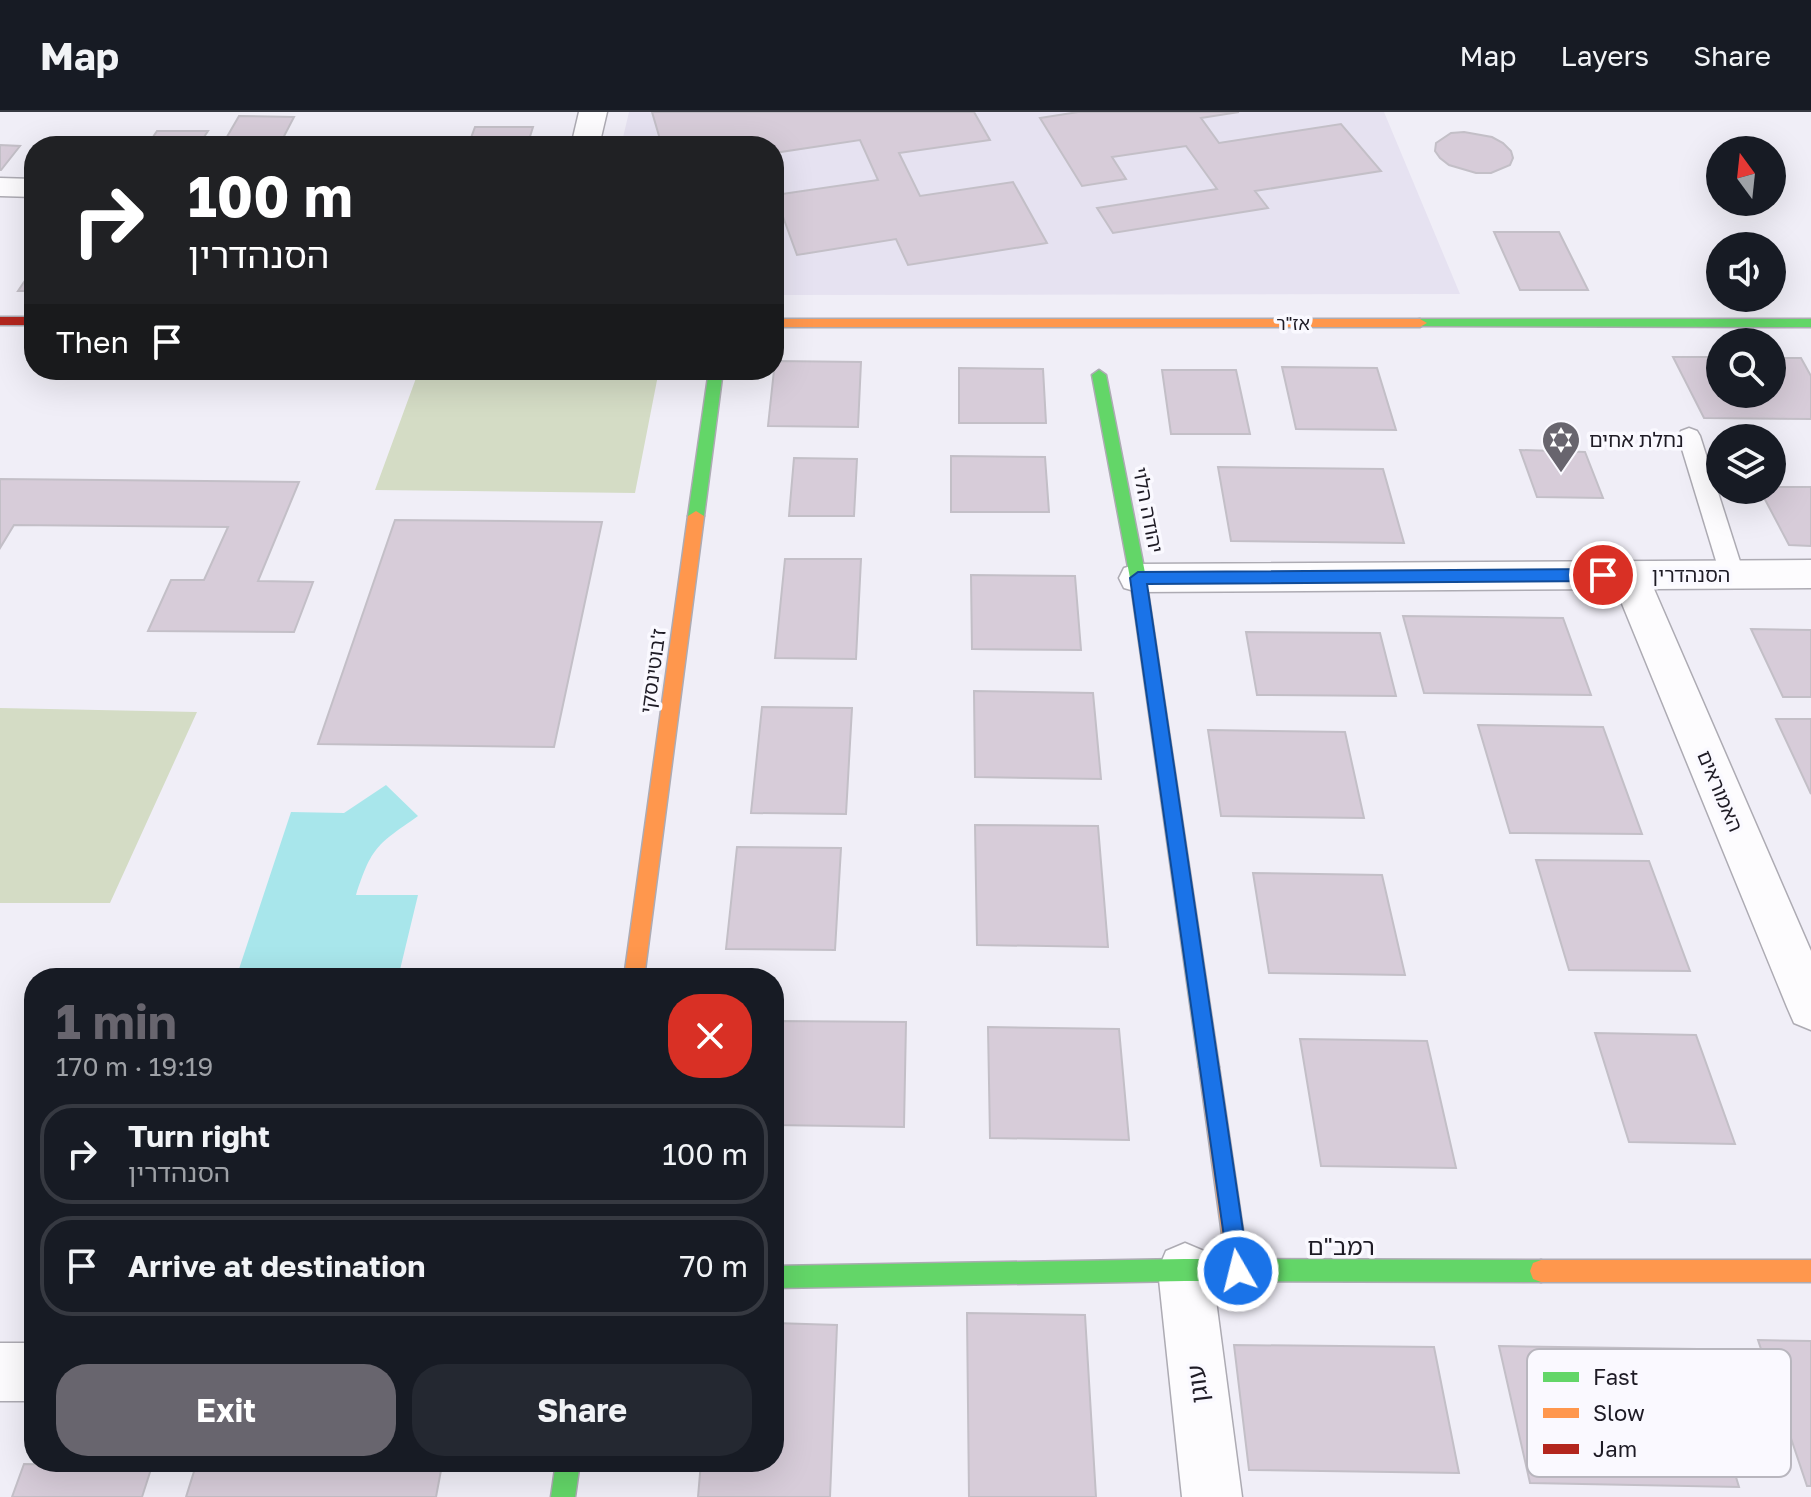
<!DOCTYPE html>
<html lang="en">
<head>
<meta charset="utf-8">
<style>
	:root { --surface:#171b24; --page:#242831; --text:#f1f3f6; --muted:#9ea1a6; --line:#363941; --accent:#68656e }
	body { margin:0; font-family:"Golos Text","Noto Sans Hebrew",sans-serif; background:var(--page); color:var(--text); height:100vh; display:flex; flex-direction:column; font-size:30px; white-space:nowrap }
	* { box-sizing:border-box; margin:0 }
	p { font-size:26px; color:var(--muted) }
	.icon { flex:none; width:44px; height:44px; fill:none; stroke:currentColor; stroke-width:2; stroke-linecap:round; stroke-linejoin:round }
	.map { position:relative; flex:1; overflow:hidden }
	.panel { position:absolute; left:24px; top:856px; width:760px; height:504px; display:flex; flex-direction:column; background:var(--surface); border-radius:32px; box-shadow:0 8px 32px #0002 }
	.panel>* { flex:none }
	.guide { position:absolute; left:24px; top:24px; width:760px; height:244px; border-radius:32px; box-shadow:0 8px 32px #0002; background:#202124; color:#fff; overflow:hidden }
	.needle { width:52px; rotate:345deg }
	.controls { position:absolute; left:1706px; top:24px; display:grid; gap:16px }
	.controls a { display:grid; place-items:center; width:80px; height:80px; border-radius:50%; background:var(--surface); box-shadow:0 8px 32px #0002; font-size:40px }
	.pin { position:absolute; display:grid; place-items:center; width:68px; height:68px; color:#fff; margin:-34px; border:4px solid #fff; border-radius:50%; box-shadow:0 2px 8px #0007 }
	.me { position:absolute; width:88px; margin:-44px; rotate:352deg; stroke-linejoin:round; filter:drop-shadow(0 0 6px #0008) }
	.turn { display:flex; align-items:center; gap:28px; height:168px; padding:0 32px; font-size:36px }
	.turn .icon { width:104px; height:104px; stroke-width:2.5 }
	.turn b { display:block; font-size:56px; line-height:68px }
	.then { display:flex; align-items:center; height:76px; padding:0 32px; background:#0003; gap:16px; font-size:30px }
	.round { display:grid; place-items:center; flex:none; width:84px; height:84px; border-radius:32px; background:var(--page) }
	.overview { display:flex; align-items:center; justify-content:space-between; height:136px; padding:0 32px }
	h1 { font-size:48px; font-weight:700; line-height:60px; color:var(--accent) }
	.button { display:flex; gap:16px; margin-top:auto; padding:16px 32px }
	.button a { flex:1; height:92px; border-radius:32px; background:var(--accent); color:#fff; font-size:32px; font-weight:700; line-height:92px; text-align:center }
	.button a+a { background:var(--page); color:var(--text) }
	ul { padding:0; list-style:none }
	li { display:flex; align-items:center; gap:24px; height:100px; margin:0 16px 12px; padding:0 16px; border:4px solid var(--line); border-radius:32px }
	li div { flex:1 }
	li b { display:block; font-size:30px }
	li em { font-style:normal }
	header { display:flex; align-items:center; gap:48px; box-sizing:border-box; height:112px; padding:0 40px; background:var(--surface); border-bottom:2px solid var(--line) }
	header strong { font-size:38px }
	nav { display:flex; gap:44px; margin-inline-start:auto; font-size:28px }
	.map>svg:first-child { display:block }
	.education { fill:#e6e2f1 }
	.green { fill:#d4dcc5 }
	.water { fill:#a8e6eb }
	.building { fill:#d7ccd9; stroke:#c3bfc7; stroke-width:2 }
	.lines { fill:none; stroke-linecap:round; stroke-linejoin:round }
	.lane-casing { stroke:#adabb3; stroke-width:3 }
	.street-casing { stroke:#adabb3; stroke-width:3 }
	.fast-casing { stroke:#adabb3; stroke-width:3 }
	.slow-casing { stroke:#adabb3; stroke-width:3 }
	.jam-casing { stroke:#adabb3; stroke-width:3 }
	.lane { fill:#fdfcfe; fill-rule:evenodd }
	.street { fill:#fdfcfe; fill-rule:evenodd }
	.fast { fill:#63d668; fill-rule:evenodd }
	.slow { fill:#ff974d; fill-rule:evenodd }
	.jam { fill:#b3261e; fill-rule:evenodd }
	.route { fill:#1a73e8; stroke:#114b97; stroke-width:2 }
	.labels { text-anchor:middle; stroke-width:7; stroke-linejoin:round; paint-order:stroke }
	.far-street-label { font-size:18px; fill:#1e1b25; stroke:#faf9ff }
	.poi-label { font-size:20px; fill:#1e1b25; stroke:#faf9ff; text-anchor:start }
	.street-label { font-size:20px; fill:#1e1b25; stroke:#faf9ff }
	.near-street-label { font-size:24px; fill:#1e1b25; stroke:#faf9ff }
	.key { fill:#faf9ff; stroke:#b8b6be; stroke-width:2 }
	.key-label { font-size:22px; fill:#1e1b25 }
</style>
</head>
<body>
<header>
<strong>Map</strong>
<nav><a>Map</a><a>Layers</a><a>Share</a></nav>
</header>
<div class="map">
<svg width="1811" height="1385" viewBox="0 0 1811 1385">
	<rect width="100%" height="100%" fill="#f0eef7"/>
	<path class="education" d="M629 0H1384L1460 182 774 183V34H621Z"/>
	<path class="green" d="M419 258H659L635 381 375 378Z
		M0 596 197 600 110 791H0Z"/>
	<path class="water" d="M386 673 418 704C377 733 372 734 356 783H418L398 866H236L291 700 344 701Z"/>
	<path class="building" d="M652 0H974L990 28 899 41 920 84 1013 70 1047 131 908 153 896 127 797 143 775 83 878 68 860 28 774 41V34H662Z
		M1078 0H1239L1201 6 1219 31 1341 12 1381 59 1255 79 1268 96 1113 121 1097 96 1217 77 1186 34 1112 45 1126 67 1082 74 1040 6Z
		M239 4 294 5 281 30H224Z
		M475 15H533L527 34H468Z
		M157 19H208L198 34H147Z
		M1464 20 1492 25 1503 31 1511 39 1513 46 1510 53 1491 61H1476L1449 53 1440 46 1435 39 1436 31 1451 21Z
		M55 29 125 30 122 34H51Z
		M329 30 419 31 418 34H327Z
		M0 33 20 34 1 58H0Z
		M1494 120H1559L1588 178H1520Z
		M34 155V179H18Z
		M1673 245H1720V282H1772V246H1801L1811 264V307L1704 306Z
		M775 249 861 250 858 315 768 314Z
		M1282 255 1377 256 1396 318 1296 317Z
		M959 256 1043 257 1046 311H959Z
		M1162 258H1236L1250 322H1171Z
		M1520 338 1585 340 1603 386 1537 385Z
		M951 344 1045 345 1049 400H951Z
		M794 346 857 347 854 404H789Z
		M1218 355 1383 357 1404 431 1231 429Z
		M0 367 299 370 258 469 313 470 294 520 148 519 171 468H204L228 415 14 413 0 436Z
		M1772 375H1811V434L1789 433 1760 378H1772Z
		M395 408 602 410 554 635 318 632Z
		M785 447H861L856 547 775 546Z
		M971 463 1075 464 1081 538 972 537Z
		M1403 504 1563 506 1591 583 1424 581Z
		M1751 517 1811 518V585H1783Z
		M1246 520 1380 521 1396 584 1257 583Z
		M974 579 1093 581 1101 667 975 665Z
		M762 595 852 596 846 702 751 701Z
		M1776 607H1811V682Z
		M1478 613 1603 615 1642 722 1510 721Z
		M1208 618 1345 620 1364 706 1221 704Z
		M975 713 1098 714 1108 835 977 833Z
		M737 735 841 736 835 838 726 837Z
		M1536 748 1649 749 1690 859 1569 858Z
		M1253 761 1382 763 1405 863 1269 861Z
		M774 909 906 910 904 1015 774 1013Z
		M988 915 1119 917 1129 1028 990 1026Z
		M1595 921 1696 923 1735 1032 1629 1030Z
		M1300 927 1427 929 1456 1056 1321 1054Z
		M967 1201 1085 1203 1096 1385H969Z
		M774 1211 837 1213 830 1385H698L701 1350H774Z
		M1758 1228 1811 1229V1374H1807Z
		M1234 1233 1434 1235 1459 1361 1249 1358Z
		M1499 1234 1697 1237 1739 1375 1530 1371Z
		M197 1350H303L442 1353 436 1385H186Z
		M24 1352 152 1354 142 1385H12Z"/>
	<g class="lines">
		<defs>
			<path id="lane" d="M1689 316 1697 319 1700 324 1744 462 1741 468 1732 471 1723 468 1720 462 1678 324 1681 319Z"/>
			<path id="street" d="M579 0H607L599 34H571Z
				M0 66 34 67V85L0 84Z
				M1811 448V476L1654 477 1811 839V918L1794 911 1787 895 1616 477 1138 480 1124 476 1119 466 1124 456 1138 452Z
				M1185 1131 1204 1139 1212 1158 1242 1385H1182L1158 1158 1166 1139Z
				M0 1231H34V1289H0Z"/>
			<path id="fast" d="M1420 207H1811V215L1415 214V208Z
				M709 258H723L704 404 696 409 688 404Z
				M1099 258 1106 263 1146 466 1219 955 1216 962 1209 965 1202 962 1199 955 1130 466 1092 263Z
				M1185 1147 1541 1148 1549 1151 1552 1159 1549 1167 1541 1170 1185 1169 774 1176V1154Z
				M556 1350H580L575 1385H551Z"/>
			<path id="slow" d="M774 207H1420L1427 211 1420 215H774Z
				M696 399 704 404 644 866H624L688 404Z
				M1209 945 1216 948 1219 955 1249 1159 1246 1167 1238 1170 1230 1167 1227 1159 1199 955 1202 948Z
				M1541 1148H1811V1170H1541L1533 1167 1530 1159 1533 1151Z"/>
			<path id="jam" d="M0 205H34V213H0Z"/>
		</defs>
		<use href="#lane" class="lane-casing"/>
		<use href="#street" class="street-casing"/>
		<use href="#fast" class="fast-casing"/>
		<use href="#slow" class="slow-casing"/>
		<use href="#jam" class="jam-casing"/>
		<use href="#lane" class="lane"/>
		<use href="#street" class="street"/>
		<use href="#fast" class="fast"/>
		<use href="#slow" class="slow"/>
		<use href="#jam" class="jam"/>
	</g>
	<path class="route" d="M1603 457 1611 463 1603 469 1147 472 1249 1159 1246 1167 1238 1170 1230 1167 1130 466 1138 460Z"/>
	<defs>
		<symbol id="synagogue-pin" viewBox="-11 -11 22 30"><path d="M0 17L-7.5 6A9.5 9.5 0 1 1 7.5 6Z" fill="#68656e" stroke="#faf9ff"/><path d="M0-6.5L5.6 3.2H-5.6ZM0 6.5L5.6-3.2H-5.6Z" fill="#fff"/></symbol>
	</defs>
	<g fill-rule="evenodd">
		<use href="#synagogue-pin" x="1539" y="306" width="44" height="60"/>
	</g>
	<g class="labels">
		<g class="far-street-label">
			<text x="1293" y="218">אז"ר</text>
		</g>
		<g class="poi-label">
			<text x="1589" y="335">נחלת אחים</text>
		</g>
		<g class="street-label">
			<text transform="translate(1148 398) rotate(79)" y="7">יהודה הלוי</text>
			<text x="1691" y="470">הסנהדרין</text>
			<text transform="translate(653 559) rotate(-82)" y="7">ז'בוטינסקי</text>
			<text transform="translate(1720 679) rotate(67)" y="7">האמוראים</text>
		</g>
		<g class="near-street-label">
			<text x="1341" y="1143">רמב"ם</text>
			<text transform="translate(1198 1272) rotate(-97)" y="8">עוגן</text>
		</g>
	</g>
	<rect x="1527" y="1237" width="264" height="128" rx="12" class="key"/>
	<rect x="1543" y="1260" width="36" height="10" fill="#63d668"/>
	<rect x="1543" y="1296" width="36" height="10" fill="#ff974d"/>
	<rect x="1543" y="1332" width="36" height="10" fill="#b3261e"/>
	<g class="key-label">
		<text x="1593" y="1273">Fast</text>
		<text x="1593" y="1309">Slow</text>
		<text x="1593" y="1345">Jam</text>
	</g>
</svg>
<div class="controls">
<a><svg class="needle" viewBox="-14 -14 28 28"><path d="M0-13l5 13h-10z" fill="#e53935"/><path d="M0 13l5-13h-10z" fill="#9ea1a6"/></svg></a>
<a><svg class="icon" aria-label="sound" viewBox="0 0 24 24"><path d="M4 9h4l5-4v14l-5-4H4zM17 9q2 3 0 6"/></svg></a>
<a><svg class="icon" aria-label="search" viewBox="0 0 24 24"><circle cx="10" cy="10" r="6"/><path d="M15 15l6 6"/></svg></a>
<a><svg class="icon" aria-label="layers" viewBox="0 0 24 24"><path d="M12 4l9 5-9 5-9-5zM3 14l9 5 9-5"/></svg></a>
</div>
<div class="pin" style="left:1603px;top:463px;background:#d93025"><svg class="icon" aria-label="arrive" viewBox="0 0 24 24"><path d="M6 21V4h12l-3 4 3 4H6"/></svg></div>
<svg class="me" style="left:1238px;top:1159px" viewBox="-20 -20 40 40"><circle r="17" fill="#1a73e8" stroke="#fff" stroke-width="3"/><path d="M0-11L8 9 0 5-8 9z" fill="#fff"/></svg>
<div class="guide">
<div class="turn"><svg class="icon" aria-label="right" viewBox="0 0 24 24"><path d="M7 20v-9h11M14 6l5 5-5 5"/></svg><div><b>100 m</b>הסנהדרין</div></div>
<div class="then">Then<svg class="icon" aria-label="arrive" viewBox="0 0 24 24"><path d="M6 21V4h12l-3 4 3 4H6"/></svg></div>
</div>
<section class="panel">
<div class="overview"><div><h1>1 min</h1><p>170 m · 19:19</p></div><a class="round" style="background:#d93025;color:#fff"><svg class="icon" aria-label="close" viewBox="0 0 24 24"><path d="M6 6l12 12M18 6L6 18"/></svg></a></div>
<ul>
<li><svg class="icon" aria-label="right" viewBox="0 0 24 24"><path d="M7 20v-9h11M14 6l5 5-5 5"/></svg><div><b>Turn right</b><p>הסנהדרין</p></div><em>100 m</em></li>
<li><svg class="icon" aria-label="arrive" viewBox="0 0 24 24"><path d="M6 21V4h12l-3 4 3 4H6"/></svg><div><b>Arrive at destination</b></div><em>70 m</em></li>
</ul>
<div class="button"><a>Exit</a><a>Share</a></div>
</section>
</div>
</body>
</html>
